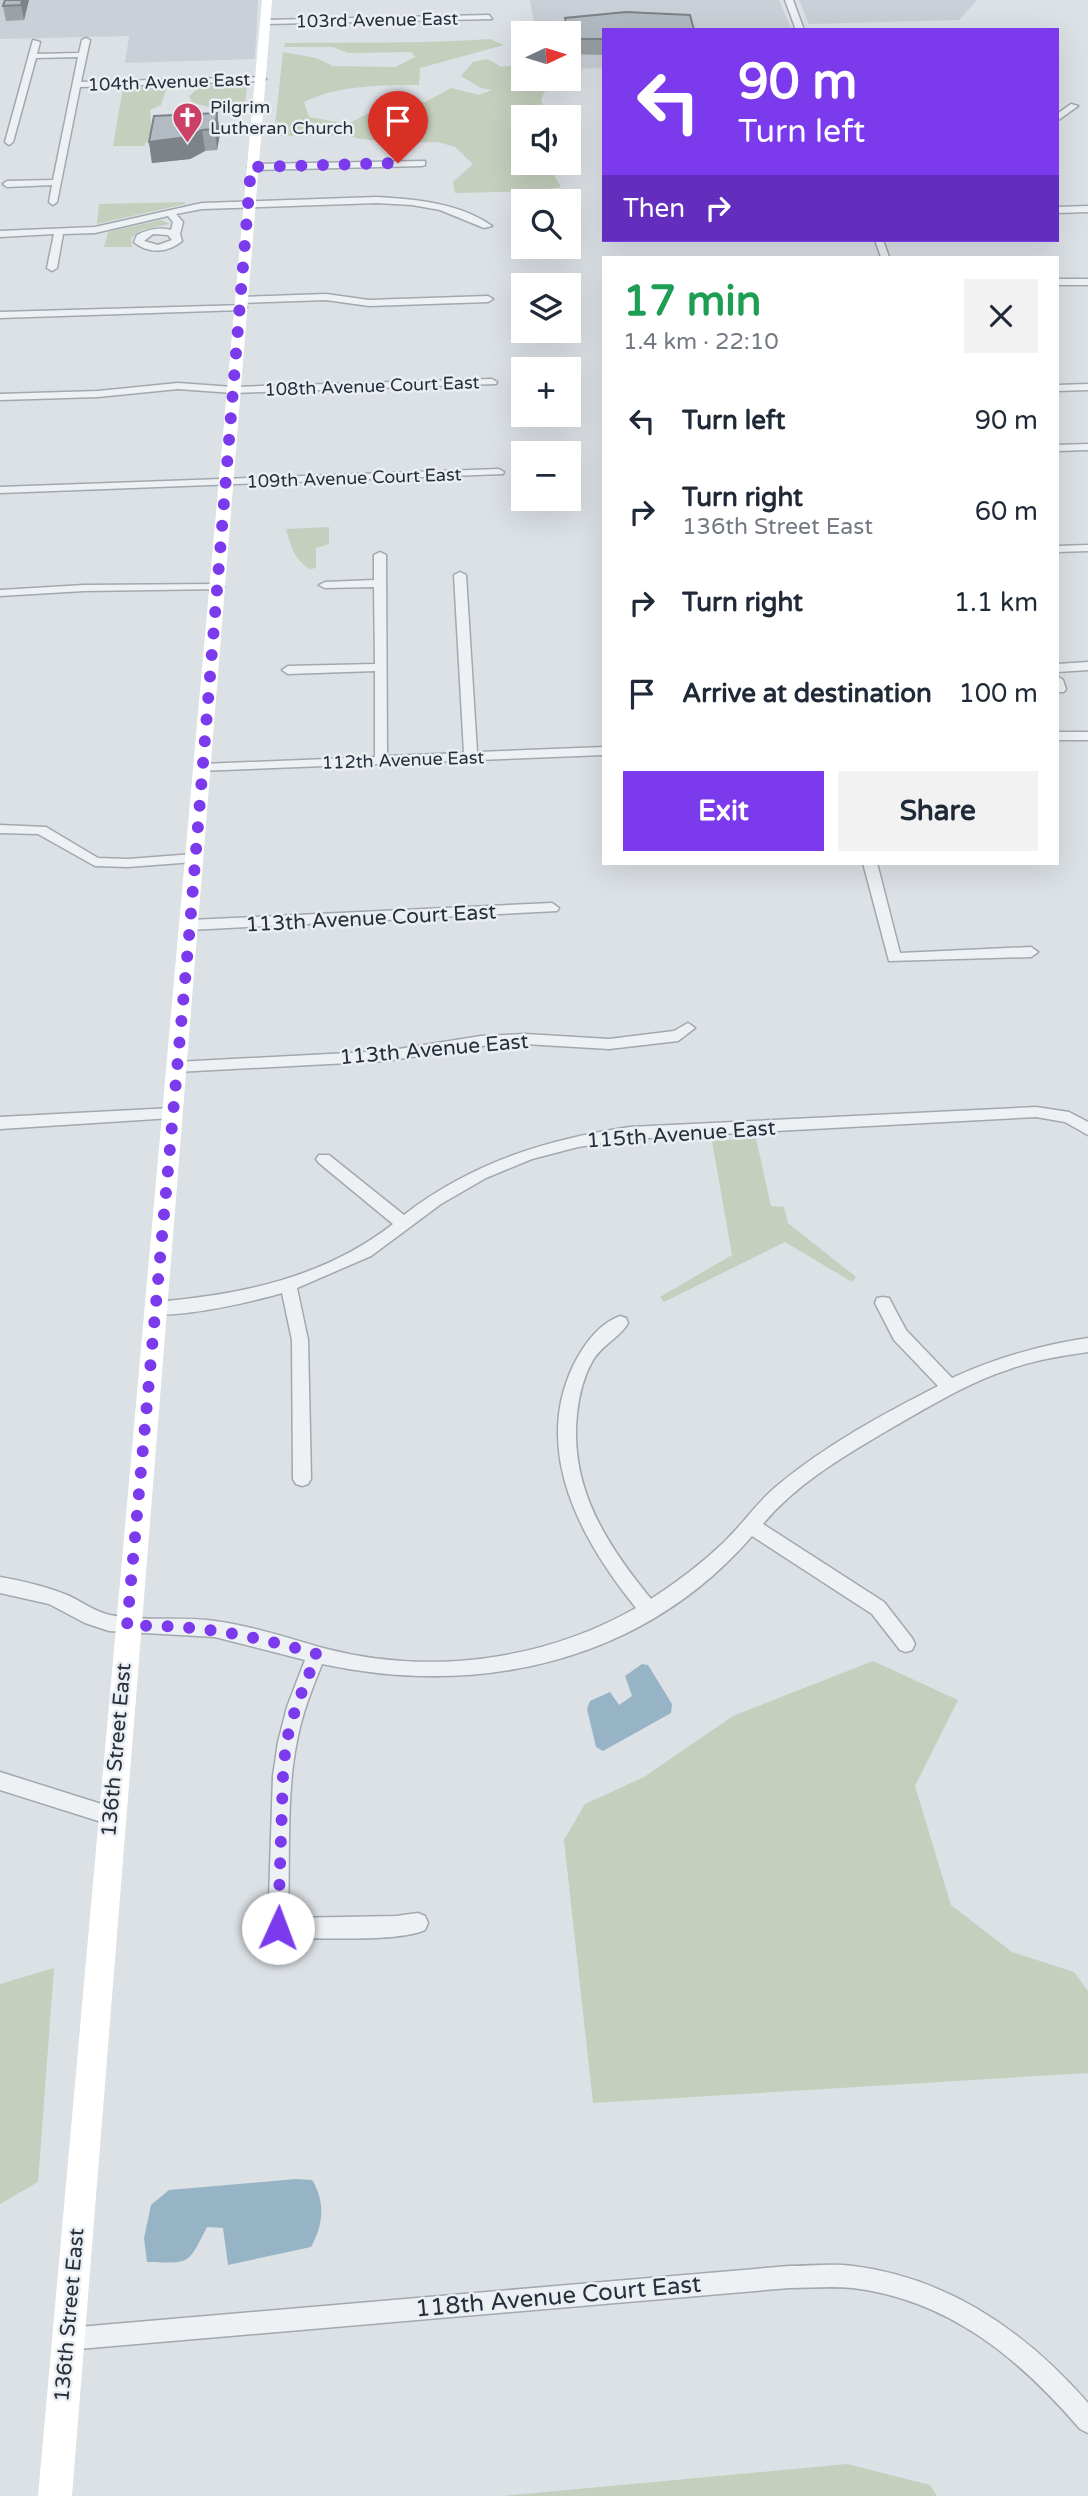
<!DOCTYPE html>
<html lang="en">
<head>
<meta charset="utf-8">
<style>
	:root { --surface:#fff; --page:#f2f2f3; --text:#1f2937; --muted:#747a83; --accent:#7c3aed }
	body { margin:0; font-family:"Varela Round",sans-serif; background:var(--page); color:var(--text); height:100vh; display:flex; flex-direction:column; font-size:26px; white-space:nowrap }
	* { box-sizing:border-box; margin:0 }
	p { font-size:23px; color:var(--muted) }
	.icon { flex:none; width:38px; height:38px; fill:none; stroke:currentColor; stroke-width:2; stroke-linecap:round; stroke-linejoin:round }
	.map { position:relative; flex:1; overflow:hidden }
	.sheet { position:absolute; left:602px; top:256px; width:457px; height:609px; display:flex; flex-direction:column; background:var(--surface); border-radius:0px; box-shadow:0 7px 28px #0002 }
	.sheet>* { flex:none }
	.guide { position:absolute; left:602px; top:28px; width:457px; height:214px; border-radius:0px; box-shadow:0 7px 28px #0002; background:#7c3aed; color:#fff; overflow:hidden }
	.needle { width:46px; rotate:86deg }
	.buttons { position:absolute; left:511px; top:21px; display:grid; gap:14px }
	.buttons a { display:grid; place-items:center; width:70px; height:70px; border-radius:0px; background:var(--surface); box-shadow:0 7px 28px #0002; font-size:35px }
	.pin { position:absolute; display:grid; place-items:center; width:60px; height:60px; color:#fff; margin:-72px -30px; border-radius:50% 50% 50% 0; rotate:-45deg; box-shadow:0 0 7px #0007 }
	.pin .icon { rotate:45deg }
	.me { position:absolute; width:77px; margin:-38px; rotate:2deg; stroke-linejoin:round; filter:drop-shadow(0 0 5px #0008) }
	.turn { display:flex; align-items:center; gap:24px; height:147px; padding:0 21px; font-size:32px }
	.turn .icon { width:91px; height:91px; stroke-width:2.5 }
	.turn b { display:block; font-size:49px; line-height:60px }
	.then { display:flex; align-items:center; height:66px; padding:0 21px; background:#0003; gap:14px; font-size:26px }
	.round { display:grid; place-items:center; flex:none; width:74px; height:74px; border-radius:0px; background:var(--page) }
	.summary { display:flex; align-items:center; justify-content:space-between; height:119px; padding:0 21px }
	h1 { font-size:42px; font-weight:700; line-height:52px; color:#1e9e55 }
	.button { display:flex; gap:14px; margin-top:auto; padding:14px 21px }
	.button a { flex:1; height:80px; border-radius:0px; background:var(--accent); color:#fff; font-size:28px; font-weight:700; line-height:80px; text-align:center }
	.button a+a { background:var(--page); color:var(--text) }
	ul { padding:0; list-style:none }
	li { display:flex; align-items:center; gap:21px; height:91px; padding:0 21px }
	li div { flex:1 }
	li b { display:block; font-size:26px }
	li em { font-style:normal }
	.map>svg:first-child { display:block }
	.built { fill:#cad0d7 }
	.green { fill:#c4cfbd }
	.water { fill:#97b3c6 }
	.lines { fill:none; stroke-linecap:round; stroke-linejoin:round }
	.street-casing { stroke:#a2a8af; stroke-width:3 }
	.street { fill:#eef1f4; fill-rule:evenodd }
	.secondary { fill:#fff; fill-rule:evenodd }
	.wall { fill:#9aa1a7 }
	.shaded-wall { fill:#7d8388 }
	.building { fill:#b3bbc2; stroke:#7d8388; stroke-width:2 }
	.route { stroke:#7c3aed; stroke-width:12; stroke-dasharray:0 21.6 }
	.labels { text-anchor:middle; stroke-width:5; stroke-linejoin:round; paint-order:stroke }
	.far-street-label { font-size:18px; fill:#26303b; stroke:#ebeff4 }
	.far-poi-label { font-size:18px; fill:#26303b; stroke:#ebeff4; text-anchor:start }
	.street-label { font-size:21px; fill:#26303b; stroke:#ebeff4 }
	.near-street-label { font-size:24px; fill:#26303b; stroke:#ebeff4 }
</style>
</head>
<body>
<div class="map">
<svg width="1088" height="2496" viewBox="0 0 1088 2496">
	<rect width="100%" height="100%" fill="#dce1e6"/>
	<path class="built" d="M0 0H258L255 59 125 63 129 36 0 39Z
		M530 0H779L792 30H604V68L569 69V33H536Z
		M799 0H977L959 20 809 24Z"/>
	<path class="green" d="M490 39 504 45 420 68 419 85C381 85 338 85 304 102L309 117 348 124 365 115 389 107 425 102 451 88 479 95 492 90 481 88 461 76 473 62 487 59 502 67 523 64V79L550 80 541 100 548 117H523V163H565L551 170 561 187 536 191 455 193 453 182 473 164 455 147 438 142 402 143 360 139 348 135 274 136 283 52 316 58 333 66 395 67 415 57 412 52 348 53 333 47H284L285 43C354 42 423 44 490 39Z
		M245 84 247 86 245 105C228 111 209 109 192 102L189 96 201 86Z
		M167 86 161 105 150 110 152 134 144 146H113L123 88Z
		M185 202V204L97 224 99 204Z
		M161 220 170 224 141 230 131 238 132 247H104L108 232Z
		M329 527V544L316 548V568L310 569C294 559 291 547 286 529Z
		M756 1138 771 1206 784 1207 788 1223 856 1277 852 1282 785 1242 664 1302 660 1297 732 1255 712 1141Z
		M873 1661 958 1700 915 1786 951 1905 1012 1952 1074 1972 1088 1991V2073L593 2103 564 1840 585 1804 644 1777 733 1716Z
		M54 1968 38 2182 0 2204V1984Z
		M847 2464 930 2485 937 2496H502Z"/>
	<path class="water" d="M642 1664 648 1665 672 1704 671 1713 603 1751 596 1747 587 1709 590 1701 610 1692 619 1705 632 1696 625 1676Z
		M296 2179 312 2180C326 2202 323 2226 311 2247L228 2265 223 2228 207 2227C187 2266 191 2263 147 2262L144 2238 151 2205 169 2190Z"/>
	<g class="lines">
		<defs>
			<path id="street" d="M785 0H793L804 30H796Z
				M489 15 492 19 266 24 262 22 266 20Z
				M86 38 90 40 81 82 262 77 266 79 262 81 80 87 57 202 53 205 49 202 52 185 7 187 3 184 7 181 53 180 78 57 36 58 13 142 9 145 5 142 33 40 40 42 37 54 79 53 82 40Z
				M1071 104 1078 106 1057 121V114Z
				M425 161V165L422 166 252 170 248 167 252 164Z
				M377 197C415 199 460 203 492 226L484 228 440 210 412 205 377 203 202 209 176 214 183 222 180 234 182 241C168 253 148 254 134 242L137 235C148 229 159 227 171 230L173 222 168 216 95 233 63 234 57 268 52 271 47 268 54 234 0 237V231L95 227 202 203ZM153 234 168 235 172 240 158 245 144 241Z
				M1088 206V212L1057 213V207Z
				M875 240H883L889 257H881Z
				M1057 279H1088V285H1057Z
				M326 294 369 300 488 296 493 299 488 302 369 306 326 300 242 303 237 300 242 297Z
				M245 305 247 307 242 310 0 318V312Z
				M492 379 497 382 496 384 233 393 178 389 98 397 0 400V394L98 391 178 383 233 387Z
				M1088 384V390L1057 391V385Z
				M1088 444V450L1057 451V445Z
				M499 469 504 472 503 474 0 493V487Z
				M1088 545V551L1057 552V546Z
				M380 552 386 555 387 756 464 753 454 575 460 572 466 575 477 752 604 747V755L198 771 196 768 202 764 375 757V671L288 674 282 670 288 666 375 664 374 587 325 588 319 585 325 582 374 580V555Z
				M218 584 224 587 222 589 84 591 0 596V590L84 585Z
				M1088 662V670L1057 672V664Z
				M1057 676 1063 680 1066 689 1064 692H1057Z
				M1057 732H1088V740H1057Z
				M0 825 46 827 98 858 128 859 194 854 201 858 194 862 128 867 95 866 38 834 0 833Z
				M863 863H877L900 953 1031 947 1038 952 1031 957 889 961Z
				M552 903 559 908 557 911 190 930 183 925 190 920Z
				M688 1023 695 1028 678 1041 609 1049 525 1044 481 1046 386 1061 176 1072 169 1067 176 1062 386 1051 481 1036 525 1034 609 1039 674 1031Z
				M1036 1107 1069 1112 1088 1122V1135L1065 1122 1036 1117 630 1139 578 1147 532 1159 486 1178 441 1204 371 1256 297 1288 308 1340 311 1479 308 1484 302 1486 296 1484 293 1479 292 1340 282 1293C256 1301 173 1320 149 1313L147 1308 149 1303 155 1302C240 1295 324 1278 393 1224L319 1163 316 1159 319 1155H329L404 1215C471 1163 547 1139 630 1127Z
				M172 1108 179 1113 172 1118 0 1129V1117Z
				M883 1297 889 1298 906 1330 952 1378C996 1358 1040 1345 1088 1338V1352C1061 1356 1035 1360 1010 1369 969 1382 932 1405 895 1426 848 1454 799 1481 763 1524L884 1602 912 1638 915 1644 912 1650 906 1652 900 1650 872 1614 752 1536C643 1662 480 1698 322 1664 312 1689 302 1714 297 1741 286 1793 290 1863 288 1918L396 1916 418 1913 425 1916 428 1923 425 1930C395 1943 314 1937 278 1938L271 1935 268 1928 273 1776 278 1742 287 1707 305 1660 215 1637 109 1631 85 1623 49 1604 0 1593V1577C23 1581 45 1586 67 1595 81 1601 93 1611 110 1615 144 1622 180 1616 215 1621 252 1626 288 1638 323 1648 428 1676 543 1661 636 1608 582 1541 532 1453 573 1366 583 1346 598 1324 620 1316L626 1318 628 1323C621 1337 601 1345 592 1362 583 1378 579 1396 577 1414 569 1488 607 1545 651 1599 677 1582 701 1564 723 1543 743 1524 757 1502 778 1485 826 1445 883 1414 938 1386L894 1340 875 1303 877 1298Z
				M0 1772 111 1807 118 1809 121 1816 118 1823 111 1825 0 1790Z
				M789 2266C810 2266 832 2263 853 2266 949 2278 1026 2332 1088 2403V2433L1080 2429C1019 2358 949 2300 853 2288 832 2286 810 2288 789 2288L67 2350 59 2347 56 2339 59 2331 67 2328Z"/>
		</defs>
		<use href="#street" class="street-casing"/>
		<use href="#street" class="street"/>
		<path class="secondary" d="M262 0H272L72 2496H38Z"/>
	</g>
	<path class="wall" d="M29 0 24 20 6 21 3 6Z
		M565 18 604 30V55L569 54V33H565Z
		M217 113 220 134 217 150 205 151 190 159 152 163 149 142Z"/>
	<path class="shaded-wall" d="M22 0H29L24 20 21 5Z
		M217 113 220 134 217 150 215 129Z
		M202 130 205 151 190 159 152 163 149 142Z"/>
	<path class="building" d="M5 0H22L21 5 3 6Z
		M626 12 690 15 694 30H604V39H569L565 18Z
		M217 113 215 129 202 130 187 137 149 142 154 116Z"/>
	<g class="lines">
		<path class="route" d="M278 1928 283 1776 286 1742 296 1707 317 1654C251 1635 196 1624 127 1626L190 925 251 167 398 163"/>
	</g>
	<defs>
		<symbol id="church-pin" viewBox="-11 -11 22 30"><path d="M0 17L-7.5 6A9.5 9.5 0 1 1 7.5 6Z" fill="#cb4166" stroke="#ebeff4"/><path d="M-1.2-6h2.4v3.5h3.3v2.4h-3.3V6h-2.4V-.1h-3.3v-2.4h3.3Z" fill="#fff"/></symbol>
	</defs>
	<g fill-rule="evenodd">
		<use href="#church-pin" x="170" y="100" width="35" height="47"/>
	</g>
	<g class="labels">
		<g class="far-street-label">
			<text transform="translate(377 20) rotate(-1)" y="6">103rd Avenue East</text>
			<text transform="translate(169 82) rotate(-2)" y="6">104th Avenue East</text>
			<text transform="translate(372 386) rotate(-2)" y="6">108th Avenue Court East</text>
			<text transform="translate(354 478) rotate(-2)" y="6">109th Avenue Court East</text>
			<text transform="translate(403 760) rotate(-2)" y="6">112th Avenue East</text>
		</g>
		<g class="far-poi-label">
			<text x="210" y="113">Pilgrim<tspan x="210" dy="21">Lutheran Church</tspan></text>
		</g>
		<g class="street-label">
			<text transform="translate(371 918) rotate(-3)" y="7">113th Avenue Court East</text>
			<text transform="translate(434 1049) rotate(-5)" y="7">113th Avenue East</text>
			<text transform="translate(681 1134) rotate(-4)" y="7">115th Avenue East</text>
			<text transform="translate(116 1750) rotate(-85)" y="7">136th Street East</text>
			<text transform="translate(69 2315) rotate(-85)" y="7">136th Street East</text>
		</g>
		<g class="near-street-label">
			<text transform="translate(558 2296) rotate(-5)" y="8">118th Avenue Court East</text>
		</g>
	</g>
</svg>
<div class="buttons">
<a><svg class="needle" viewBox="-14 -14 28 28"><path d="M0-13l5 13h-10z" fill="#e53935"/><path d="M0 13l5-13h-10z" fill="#747a83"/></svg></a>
<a><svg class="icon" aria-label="sound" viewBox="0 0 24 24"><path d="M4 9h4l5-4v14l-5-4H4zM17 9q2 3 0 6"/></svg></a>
<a><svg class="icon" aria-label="search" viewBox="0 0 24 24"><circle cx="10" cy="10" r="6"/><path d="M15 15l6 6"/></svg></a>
<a><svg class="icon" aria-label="layers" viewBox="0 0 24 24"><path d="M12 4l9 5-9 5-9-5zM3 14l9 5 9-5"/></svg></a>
<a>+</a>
<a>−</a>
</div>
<div class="pin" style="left:398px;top:163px;background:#d93025"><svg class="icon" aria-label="arrive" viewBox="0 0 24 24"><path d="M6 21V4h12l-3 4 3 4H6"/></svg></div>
<svg class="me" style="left:278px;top:1928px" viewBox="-20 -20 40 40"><circle r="19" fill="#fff"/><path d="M0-13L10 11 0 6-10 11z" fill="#7c3aed"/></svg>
<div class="guide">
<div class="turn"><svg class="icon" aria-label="left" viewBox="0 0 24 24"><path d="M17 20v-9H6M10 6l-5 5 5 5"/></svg><div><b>90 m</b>Turn left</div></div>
<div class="then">Then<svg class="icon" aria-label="right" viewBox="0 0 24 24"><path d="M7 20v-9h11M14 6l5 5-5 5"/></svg></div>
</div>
<section class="sheet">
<div class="summary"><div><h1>17 min</h1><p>1.4 km · 22:10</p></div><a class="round"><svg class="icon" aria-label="close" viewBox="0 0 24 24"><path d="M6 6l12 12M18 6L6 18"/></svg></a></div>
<ul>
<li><svg class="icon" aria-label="left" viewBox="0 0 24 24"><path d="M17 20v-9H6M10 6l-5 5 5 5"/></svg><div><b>Turn left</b></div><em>90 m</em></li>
<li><svg class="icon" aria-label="right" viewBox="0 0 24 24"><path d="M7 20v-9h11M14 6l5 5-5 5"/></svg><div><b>Turn right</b><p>136th Street East</p></div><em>60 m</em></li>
<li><svg class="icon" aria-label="right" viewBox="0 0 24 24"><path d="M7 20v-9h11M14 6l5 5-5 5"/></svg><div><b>Turn right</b></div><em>1.1 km</em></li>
<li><svg class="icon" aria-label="arrive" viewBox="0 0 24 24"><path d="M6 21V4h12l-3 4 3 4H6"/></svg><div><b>Arrive at destination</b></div><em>100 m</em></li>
</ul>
<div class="button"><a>Exit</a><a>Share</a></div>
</section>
</div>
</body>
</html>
